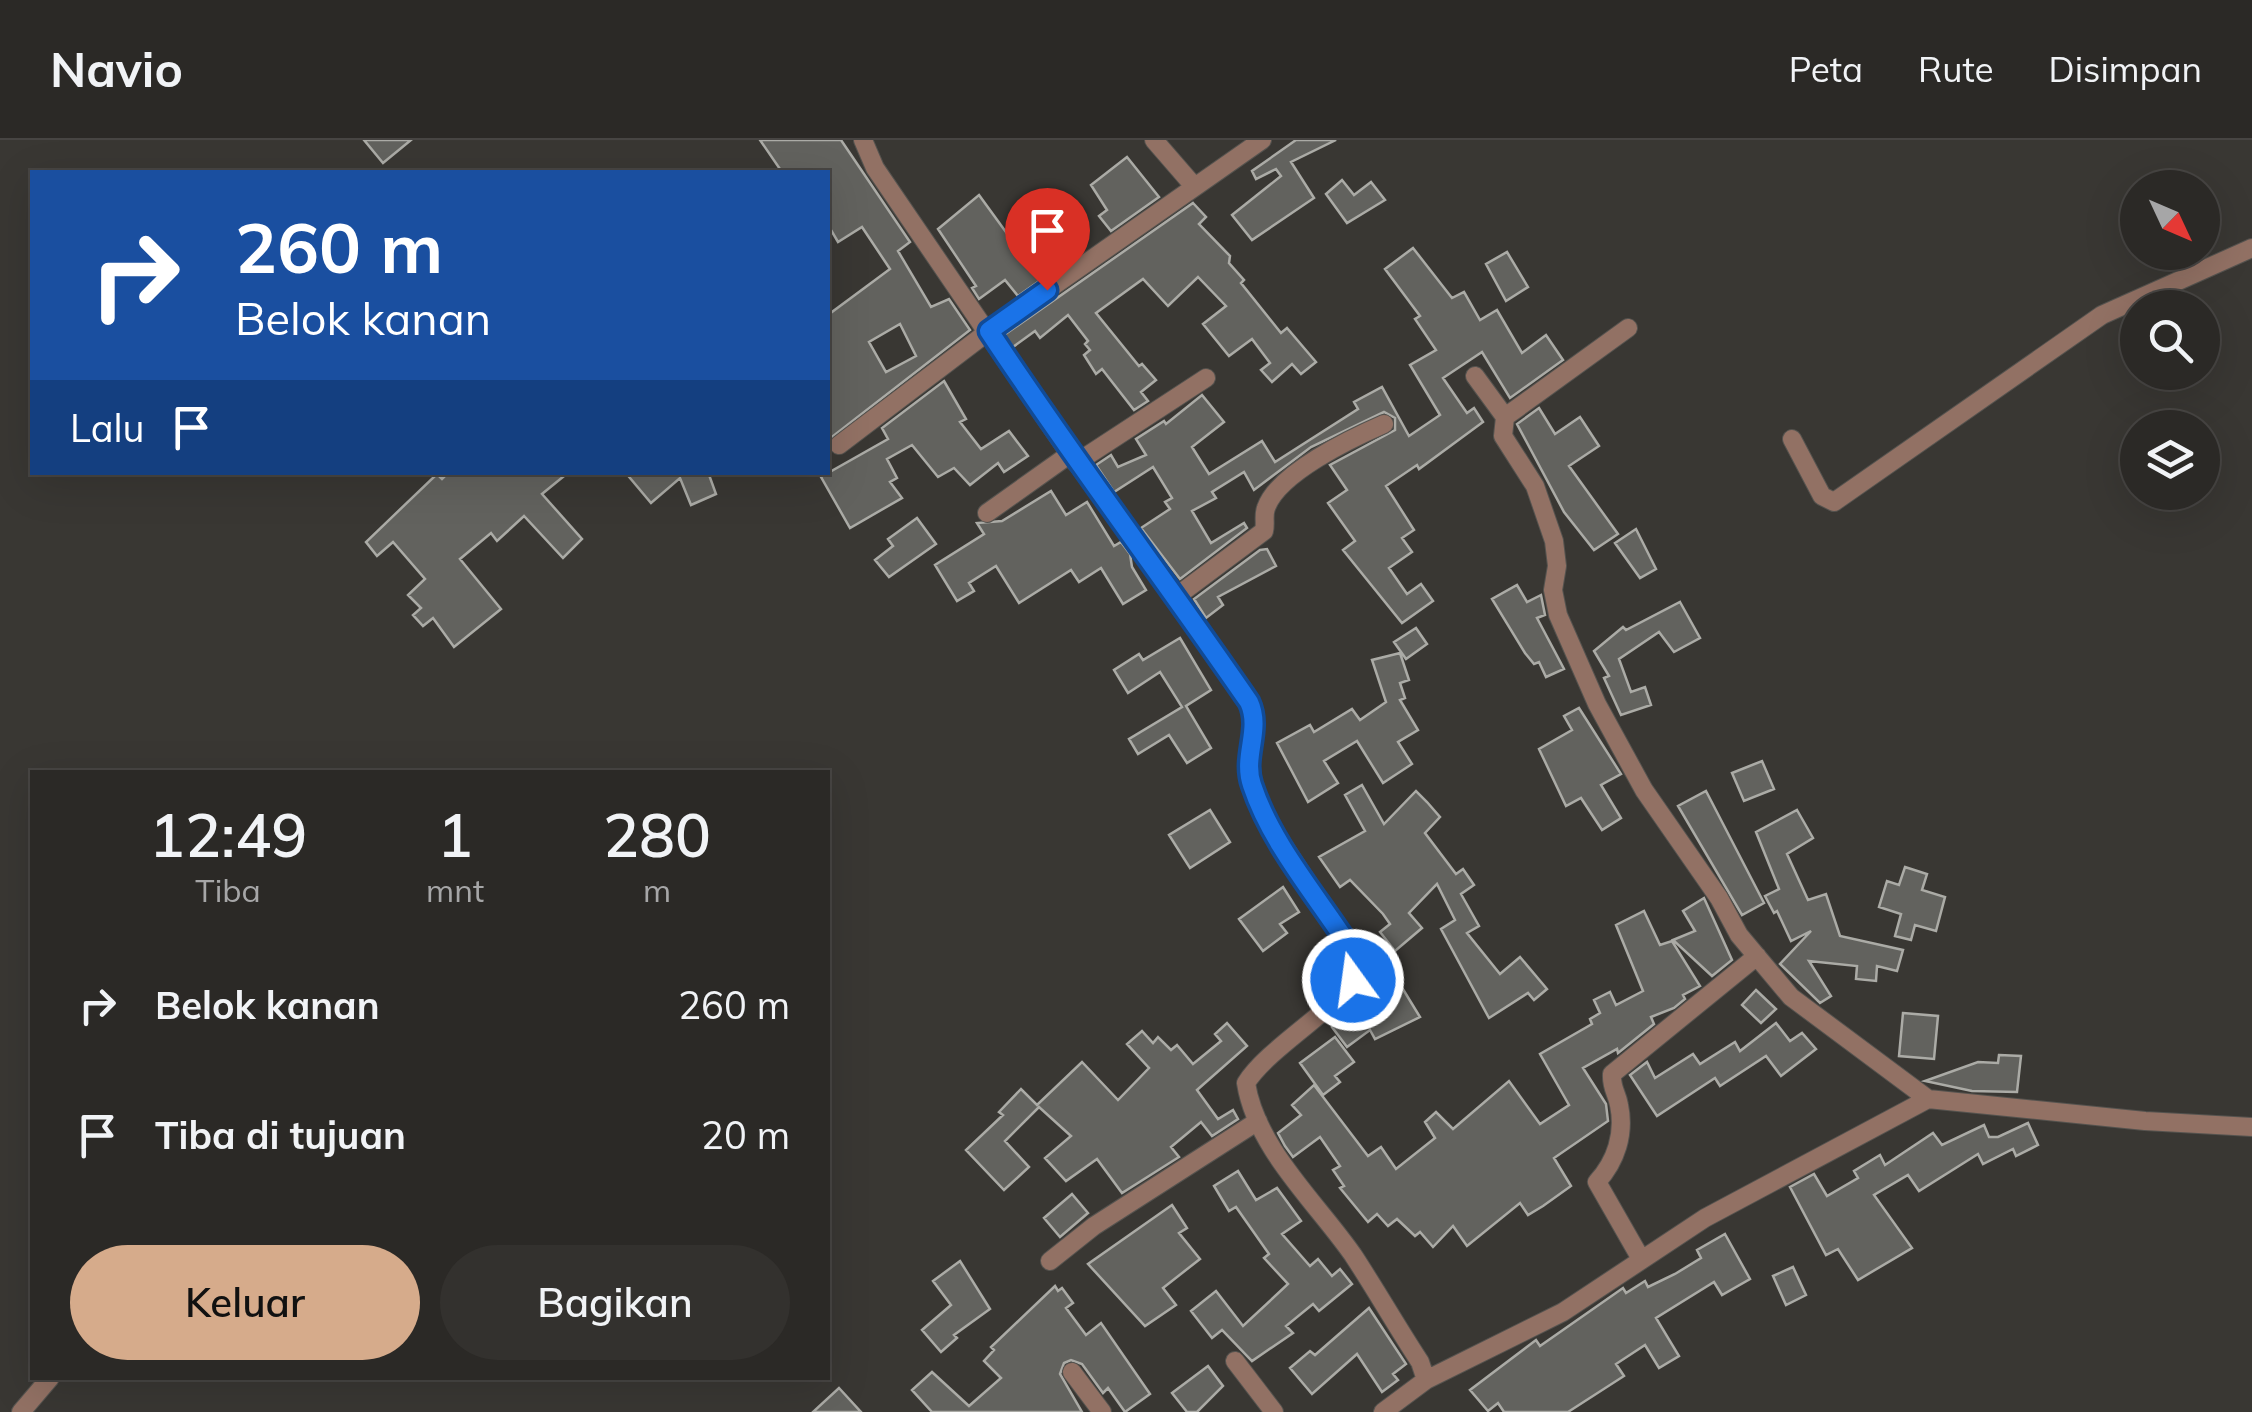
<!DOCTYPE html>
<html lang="id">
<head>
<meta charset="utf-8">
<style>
	:root { --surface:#2b2926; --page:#33312e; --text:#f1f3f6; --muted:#a6a6a7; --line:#474543; --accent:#d6ab8b }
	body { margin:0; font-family:Mulish,sans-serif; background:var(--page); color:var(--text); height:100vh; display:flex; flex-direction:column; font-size:38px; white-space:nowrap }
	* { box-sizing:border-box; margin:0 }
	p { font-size:32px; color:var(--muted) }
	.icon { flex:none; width:55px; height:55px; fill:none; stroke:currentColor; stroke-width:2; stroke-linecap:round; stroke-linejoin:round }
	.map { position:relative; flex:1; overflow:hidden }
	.sheet { position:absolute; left:30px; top:630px; width:800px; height:610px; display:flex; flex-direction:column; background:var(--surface); border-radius:0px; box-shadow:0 10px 40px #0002,0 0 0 2px var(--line) }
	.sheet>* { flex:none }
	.banner { position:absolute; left:30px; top:30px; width:800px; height:305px; border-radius:0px; box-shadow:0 10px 40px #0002,0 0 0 2px var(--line); background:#1a4fa0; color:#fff; overflow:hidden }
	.needle { width:65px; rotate:134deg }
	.controls { position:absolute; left:2120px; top:30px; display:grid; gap:20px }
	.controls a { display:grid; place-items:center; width:100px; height:100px; border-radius:50%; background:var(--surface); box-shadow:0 10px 40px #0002,0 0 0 2px var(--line); font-size:50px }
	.pin { position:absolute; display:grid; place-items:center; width:85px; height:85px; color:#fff; margin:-102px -42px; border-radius:50% 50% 50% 0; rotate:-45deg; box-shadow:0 0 10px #0007 }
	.pin .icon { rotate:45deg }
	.me { position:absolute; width:110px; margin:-55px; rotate:346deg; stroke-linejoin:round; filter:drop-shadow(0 0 8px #0008) }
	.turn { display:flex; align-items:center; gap:35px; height:210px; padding:0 40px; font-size:45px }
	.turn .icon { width:130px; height:130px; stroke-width:2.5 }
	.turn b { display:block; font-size:70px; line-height:85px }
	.then { display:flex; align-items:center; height:95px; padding:0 40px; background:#0003; gap:20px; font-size:38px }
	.eta { display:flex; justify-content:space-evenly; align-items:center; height:170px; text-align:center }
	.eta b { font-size:60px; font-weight:600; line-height:70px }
	.button { display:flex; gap:20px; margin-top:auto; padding:20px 40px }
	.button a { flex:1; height:115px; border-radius:60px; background:var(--accent); color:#111; font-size:40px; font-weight:600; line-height:115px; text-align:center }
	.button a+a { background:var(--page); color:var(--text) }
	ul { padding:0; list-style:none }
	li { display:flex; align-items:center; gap:30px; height:130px; padding:0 40px }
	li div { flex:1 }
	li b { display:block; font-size:38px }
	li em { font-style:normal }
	header { display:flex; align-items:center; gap:60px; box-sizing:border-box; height:140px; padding:0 50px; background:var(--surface); border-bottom:2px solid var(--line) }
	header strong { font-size:48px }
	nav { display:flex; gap:55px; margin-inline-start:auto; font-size:35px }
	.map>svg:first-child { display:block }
	.building { fill:#62625e; stroke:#ababa6; stroke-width:2.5; fill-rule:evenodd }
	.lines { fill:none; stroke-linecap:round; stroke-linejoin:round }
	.minor-casing { stroke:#55534f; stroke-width:20 }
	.minor { stroke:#927164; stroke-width:18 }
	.route-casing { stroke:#114b97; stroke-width:25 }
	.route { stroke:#1a73e8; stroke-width:18 }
</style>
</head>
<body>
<header>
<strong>Navio</strong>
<nav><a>Peta</a><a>Rute</a><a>Disimpan</a></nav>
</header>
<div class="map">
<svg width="2252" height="1272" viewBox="0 0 2252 1272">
	<rect width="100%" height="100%" fill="#393733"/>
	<path class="building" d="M364 0H411L383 23Z
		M760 0H841L910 102 898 111 931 167 949 159 970 190 828 300V175L890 129 862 87 838 102 828 85V32H782ZM900 184 916 216 886 232 869 202Z
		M1296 0H1336L1291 22 1314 58 1252 100 1232 75 1281 36 1276 29 1256 39 1252 31Z
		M1127 17 1159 57 1111 91 1099 76 1107 70 1091 45Z
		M1342 40 1354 55 1371 42 1385 60 1347 83 1326 54Z
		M979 55 1022 114 1060 86 1079 113 1018 156 1005 140 979 159 972 148 976 146 938 89Z
		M1193 63 1206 77 1199 84 1230 116 1229 123 1244 140 1241 143 1281 193 1287 188 1316 222 1301 234 1292 224 1272 242 1261 230 1270 223 1252 199 1229 216 1203 184 1226 166 1198 137 1168 166 1143 139 1096 173 1139 226 1142 224 1156 240 1141 252 1148 261 1134 270 1102 229 1096 234 1084 215 1090 210 1085 204 1088 201 1068 175 1040 198 1035 191 1013 207 1004 195Z
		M1413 108 1452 158 1464 152 1480 180 1497 170 1522 213 1546 195 1563 220 1510 258 1482 212 1443 238 1467 273 1474 268 1483 282 1419 329 1417 325 1386 346 1414 390 1402 398 1412 412 1389 428 1407 454 1421 444 1433 461 1402 483 1343 410 1355 401 1328 363 1347 350 1330 325 1395 290V278L1384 272 1311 307 1254 350 1244 332 1212 352 1216 358 1192 371 1211 403 1244 383 1247 388 1180 439 1141 388 1170 369 1165 362 1172 358 1153 327 1114 352 1096 325 1111 315 1118 327 1146 315 1136 299 1164 281 1166 284 1202 255 1224 282 1192 307 1209 334 1262 301 1275 322 1358 269 1354 262 1382 247 1409 296 1440 275 1410 225 1436 210 1415 179 1420 176 1385 129Z
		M1507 112 1528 147 1506 161 1486 124Z
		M944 241 966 279 960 282 981 309 1009 291 1028 316 1004 332 998 323 970 345 954 328 938 337 912 305 887 319 897 338 890 342 902 358 850 388 821 337 888 299 882 288Z
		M1539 268 1555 294 1580 277 1599 306 1569 326 1618 394 1594 410 1564 372 1517 284Z
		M449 332H569L542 354 582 399 563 418 524 376 497 401 491 393 460 419 501 469 454 507 433 478 423 486 413 475 421 468 408 455 425 439 393 402 377 416 366 402 437 334 442 339Z
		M625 332H708L716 354 691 365 680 338 651 363Z
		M1051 351 1066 375 1087 362 1114 406 1121 402 1130 414 1132 427 1146 450 1123 464 1101 428 1079 442 1071 430 1019 463 996 426 969 443 974 451 957 461 935 425 984 394 977 383 1002 381Z
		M917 378 936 404 889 437 875 420 893 406 888 399Z
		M1636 389 1656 429 1640 438 1615 403Z
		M1267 409 1276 426 1218 457 1223 465 1206 478 1194 459 1260 410Z
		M1517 445 1527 462 1541 455 1545 475 1537 478 1564 529 1546 537 1539 522 1534 524 1525 513 1492 459Z
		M1680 462 1700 498 1674 512 1659 492 1619 519 1631 552 1645 547 1651 565 1621 575 1604 538 1609 536 1594 511 1623 487 1626 490Z
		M1416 488 1427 504 1406 519 1394 502Z
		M1180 498 1211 550 1186 566 1211 608 1187 623 1169 595 1138 614 1129 599 1182 567 1160 532 1128 553 1114 530 1139 514 1143 520Z
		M1400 513 1409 540 1400 543 1405 558 1400 560 1418 590 1398 602 1412 624 1383 643 1357 601 1324 621 1338 643 1308 662 1277 603 1310 585 1314 592 1352 569 1360 580 1386 562 1372 520Z
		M1579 568 1621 634 1601 645 1621 678 1602 690 1581 658 1566 666 1539 609 1572 590 1564 576Z
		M1762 621 1774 649 1744 661 1732 633Z
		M1362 645 1384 684 1416 651 1427 662 1440 677 1425 693 1456 734 1463 729 1474 745 1461 754 1479 786 1467 793 1500 834 1520 817 1547 849 1534 860 1528 853 1489 878 1441 789 1455 780 1437 744 1409 773 1422 788 1395 811 1380 792 1390 784 1383 774 1350 740 1340 747 1319 717 1365 691 1345 655Z
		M1706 651 1764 763 1742 775 1678 666Z
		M1210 670 1230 702 1190 728 1169 695Z
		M1797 670 1813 698 1787 714 1808 760 1826 754 1840 796 1903 810 1897 831 1877 826 1876 841 1856 839 1857 826 1809 821 1831 856 1820 863 1780 824 1811 791 1791 801 1777 771 1774 773 1765 756 1779 749 1756 692Z
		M1905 727 1927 734 1922 750 1945 757 1936 791 1915 785 1911 800 1895 796 1901 774 1879 767 1887 741 1899 745Z
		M1283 747 1299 772 1280 784 1287 793 1263 811 1239 779Z
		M1704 758 1732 820 1712 836 1673 800 1695 791 1683 771Z
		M1644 771 1660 805 1672 801 1700 846 1683 855 1685 859 1674 868 1651 877 1654 884 1618 913 1617 909 1583 928 1606 964 1608 981 1554 1018 1571 1046 1543 1066 1528 1075 1520 1063 1467 1106 1453 1086 1433 1107 1420 1092 1415 1096 1397 1079 1388 1086 1377 1074 1368 1082 1340 1048 1344 1046 1333 1030 1340 1026 1320 997 1293 1017 1285 1006 1278 993 1301 975 1292 965 1314 945 1368 1016 1381 1007 1396 1029 1435 998 1425 982 1436 972 1453 989 1509 941 1540 984 1569 965 1540 914 1592 884 1590 879 1600 873 1594 860 1610 852 1616 865 1643 851 1616 785Z
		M1398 841 1420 877 1375 899 1370 890 1347 907 1332 887 1383 857 1380 852Z
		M1756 850 1776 869 1761 883 1742 865Z
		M1903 873 1938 876 1934 919 1899 916Z
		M1227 883 1247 906 1197 950 1218 979 1233 970 1238 979 1212 996 1201 982 1171 1007 1179 1017 1122 1053 1097 1019 1066 1041 1045 1018 1071 996 1039 967 1005 1001 1029 1027 1004 1050 966 1010 1003 975 999 972 1021 949 1037 965 1082 922 1118 960 1149 928 1127 904 1142 891 1153 903 1158 897 1171 910 1177 905 1193 924 1221 901 1215 894Z
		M1776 883 1790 901 1802 893 1816 909 1781 936 1766 916 1720 946 1715 938 1657 976 1630 935 1647 922 1655 938 1693 914 1700 924 1735 902 1740 911Z
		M1335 897 1354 922 1335 936 1340 942 1323 955 1300 923Z
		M1999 915 2021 916 2017 952 1972 951 1925 941 1978 922 1998 923Z
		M2028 983 2038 1005 2016 1016 2013 1009 1983 1024 1978 1014 1919 1051 1908 1035 1874 1055 1912 1108 1858 1140 1838 1109 1826 1115 1790 1047 1814 1034 1827 1056 1858 1038 1854 1031 1880 1015 1885 1025 1933 993 1942 1005 1984 985 1989 997H1998Z
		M1238 1031 1256 1060 1277 1048 1288 1063 1301 1081 1282 1094 1310 1126 1318 1119 1332 1136 1340 1129 1352 1144 1319 1171 1313 1164 1286 1186 1293 1193 1252 1221 1222 1190 1212 1198 1191 1171 1216 1151 1243 1186 1288 1144 1264 1118 1269 1114 1236 1067 1229 1071 1214 1046Z
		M1072 1054 1088 1073 1060 1097 1044 1078Z
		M1172 1065 1187 1088 1179 1093 1200 1119 1163 1148 1176 1165 1145 1186 1088 1124Z
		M1725 1094 1750 1139 1722 1155 1714 1142 1656 1178 1679 1216 1659 1228 1645 1205 1616 1224 1624 1236 1568 1272H1504L1498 1263 1488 1271 1470 1250 1536 1200 1540 1206 1623 1148 1626 1153 1645 1141 1648 1147 1675 1134 1701 1118 1697 1110Z
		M960 1121 990 1169 954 1195 957 1198 941 1212 922 1190 951 1165 933 1141Z
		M1793 1127 1806 1155 1786 1165 1773 1136Z
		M1055 1146 1058 1151 1062 1148 1073 1163 1066 1168 1086 1195 1101 1183 1150 1254 1125 1272 1108 1248 1103 1253 1082 1224 1071 1220 1064 1223 1060 1234 1082 1272H932L912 1250 932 1232 969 1266 1001 1238 984 1221 994 1210 991 1207Z
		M1369 1168 1406 1224 1393 1234 1398 1240 1382 1252 1357 1214 1312 1254 1290 1228 1310 1211 1315 1215Z
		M1208 1226 1223 1246 1197 1272H1187L1172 1253Z
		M839 1248 861 1272H813Z"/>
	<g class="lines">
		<defs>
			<path id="minor" d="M863 0 875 28 1070 314 1177 456 1255 575 1248 630 1262 673 1349 806 1356 831C1346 865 1270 905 1246 943 1256 1008 1317 1063 1353 1115 1376 1150 1397 1187 1420 1222L1426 1240
				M1154 0 1193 45
				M1475 236 1505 277 1503 296 1535 346 1554 401 1557 426 1553 450 1558 475 1597 564 1644 650 1719 758 1739 795 1791 857 1928 959
				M1505 277 1628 188
				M1792 299 1822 356 1834 362 2102 175 2252 108
				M839 305 989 191 1262 0
				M1076 323 1206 238
				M987 373 1070 314
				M1177 456 1264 391C1266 383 1263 376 1266 368 1278 333 1352 298 1384 284
				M1641 1119 1597 1042C1616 1021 1625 994 1619 965 1617 953 1611 948 1612 934L1757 816
				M1050 1121 1094 1086 1258 981
				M1235 1221 1274 1272
				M1072 1232 1102 1272
				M21 1272 50 1238
				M1383 1272 1426 1240 1563 1172 1705 1078 1928 959 2145 981 2252 987"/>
		</defs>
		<use href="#minor" class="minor-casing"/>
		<use href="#minor" class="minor"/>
	</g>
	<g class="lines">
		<defs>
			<path id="route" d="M1047 150 989 191C1072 317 1163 437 1249 562 1262 590 1242 616 1252 645 1271 703 1316 755 1349 806L1355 822 1353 840"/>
		</defs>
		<use href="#route" class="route-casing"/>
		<use href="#route" class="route"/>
	</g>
</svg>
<div class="controls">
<a><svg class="needle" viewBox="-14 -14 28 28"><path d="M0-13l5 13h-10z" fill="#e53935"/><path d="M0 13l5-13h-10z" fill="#a6a6a7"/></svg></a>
<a><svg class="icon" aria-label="search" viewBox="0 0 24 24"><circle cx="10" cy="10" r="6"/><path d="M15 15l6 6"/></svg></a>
<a><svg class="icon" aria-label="layers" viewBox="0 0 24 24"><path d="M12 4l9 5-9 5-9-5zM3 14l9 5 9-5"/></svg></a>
</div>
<div class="pin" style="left:1047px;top:150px;background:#d93025"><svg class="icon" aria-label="arrive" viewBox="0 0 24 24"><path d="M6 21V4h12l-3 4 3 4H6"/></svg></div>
<svg class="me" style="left:1353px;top:840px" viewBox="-20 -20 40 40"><circle r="17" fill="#1a73e8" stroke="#fff" stroke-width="3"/><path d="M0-11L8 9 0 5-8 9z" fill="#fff"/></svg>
<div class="banner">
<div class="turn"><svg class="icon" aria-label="right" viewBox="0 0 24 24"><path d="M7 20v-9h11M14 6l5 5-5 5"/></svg><div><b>260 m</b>Belok kanan</div></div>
<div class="then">Lalu<svg class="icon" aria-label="arrive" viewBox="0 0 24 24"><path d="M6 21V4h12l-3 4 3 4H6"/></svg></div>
</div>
<section class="sheet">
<div class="eta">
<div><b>12:49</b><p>Tiba</p></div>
<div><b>1</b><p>mnt</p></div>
<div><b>280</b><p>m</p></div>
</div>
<ul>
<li><svg class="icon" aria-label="right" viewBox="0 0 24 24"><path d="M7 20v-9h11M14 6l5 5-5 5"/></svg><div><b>Belok kanan</b></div><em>260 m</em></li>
<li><svg class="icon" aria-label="arrive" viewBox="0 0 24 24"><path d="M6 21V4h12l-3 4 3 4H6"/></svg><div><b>Tiba di tujuan</b></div><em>20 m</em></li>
</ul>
<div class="button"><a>Keluar</a><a>Bagikan</a></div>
</section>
</div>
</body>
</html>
